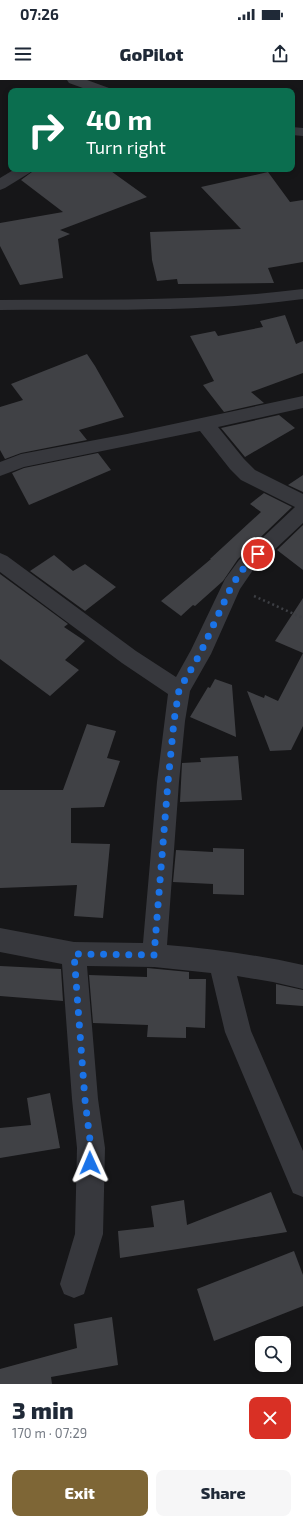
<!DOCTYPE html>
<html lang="en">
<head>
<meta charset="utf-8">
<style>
	:root { --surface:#fff; --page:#f6f6f7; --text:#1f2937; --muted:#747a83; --accent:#7e6636 }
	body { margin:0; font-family:"Exo 2",sans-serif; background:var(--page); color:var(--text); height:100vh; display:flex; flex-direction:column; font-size:15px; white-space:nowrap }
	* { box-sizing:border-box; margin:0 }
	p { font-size:13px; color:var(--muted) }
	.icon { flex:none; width:22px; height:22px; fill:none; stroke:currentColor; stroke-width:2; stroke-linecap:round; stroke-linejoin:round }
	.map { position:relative; height:1304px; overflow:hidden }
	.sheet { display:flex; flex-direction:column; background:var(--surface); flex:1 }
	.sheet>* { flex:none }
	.hud { position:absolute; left:8px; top:8px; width:287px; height:84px; border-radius:8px; box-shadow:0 2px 6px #0003; background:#0b6e4f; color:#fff; overflow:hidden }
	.controls { position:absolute; left:255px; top:1256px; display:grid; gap:8px }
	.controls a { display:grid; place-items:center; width:36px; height:36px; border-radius:8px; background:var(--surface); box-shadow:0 2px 6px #0003; font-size:20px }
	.pin { position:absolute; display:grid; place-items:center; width:34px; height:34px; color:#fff; margin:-17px; border:2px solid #fff; border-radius:50%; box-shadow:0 1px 4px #0007 }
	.me { position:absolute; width:44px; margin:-22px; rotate:359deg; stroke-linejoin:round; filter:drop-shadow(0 0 3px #0008) }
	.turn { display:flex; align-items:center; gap:14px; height:84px; padding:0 12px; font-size:18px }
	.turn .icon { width:52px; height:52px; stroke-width:2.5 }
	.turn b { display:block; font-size:28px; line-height:34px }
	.round { display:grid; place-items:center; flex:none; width:42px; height:42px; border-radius:8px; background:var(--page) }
	.head { display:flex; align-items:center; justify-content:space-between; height:68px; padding:0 12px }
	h1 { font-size:24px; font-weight:800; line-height:30px }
	.button { display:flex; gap:8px; margin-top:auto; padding:8px 12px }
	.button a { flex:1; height:46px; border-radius:8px; background:var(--accent); color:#fff; font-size:16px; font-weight:800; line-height:46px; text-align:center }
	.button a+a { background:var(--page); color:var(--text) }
	.status { display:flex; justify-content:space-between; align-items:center; height:28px; padding:0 20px; background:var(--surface); direction:ltr }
	.status svg { height:11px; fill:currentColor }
	header { display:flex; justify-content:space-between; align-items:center; height:52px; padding:0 12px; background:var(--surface); font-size:18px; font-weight:800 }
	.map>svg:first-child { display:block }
	.building { fill:#404145 }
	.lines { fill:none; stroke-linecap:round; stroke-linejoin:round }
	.path { stroke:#3d3f44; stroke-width:2.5; stroke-dasharray:2 3; stroke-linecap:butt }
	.minor { fill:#37383d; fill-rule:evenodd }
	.route { stroke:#1a73e8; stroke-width:7; stroke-dasharray:0 12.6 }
</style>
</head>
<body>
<div class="status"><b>07:26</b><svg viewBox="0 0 49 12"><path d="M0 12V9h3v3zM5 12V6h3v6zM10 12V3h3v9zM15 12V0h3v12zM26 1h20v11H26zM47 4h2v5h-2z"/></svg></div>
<header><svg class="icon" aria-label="menu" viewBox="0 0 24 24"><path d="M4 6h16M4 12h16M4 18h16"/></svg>GoPilot<svg class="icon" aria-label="share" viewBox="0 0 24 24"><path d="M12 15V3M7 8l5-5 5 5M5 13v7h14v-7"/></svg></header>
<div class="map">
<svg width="303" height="1304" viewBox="0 0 303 1304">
	<rect width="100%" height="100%" fill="#161618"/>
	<path class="building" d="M36 89H108L147 117 60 150 70 154 58 159 63 198 20 205 0 166V143L63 132 21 100Z
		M268 92 290 122 303 120V182L268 188 274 203 178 204 177 199 157 201 152 180 150 152 241 149 201 107Z
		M285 235 296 264 303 261V293L251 312 264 323 224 332 203 305 214 301 190 256 215 251 218 256 263 247 260 241Z
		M87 274 95 286 124 337 79 350 87 360 21 373 5 379 0 370V327L23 320 11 304Z
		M279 335 295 348 245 377 221 348Z
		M98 373 111 390 29 425 12 393 24 388Z
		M303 395V412L288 405Z
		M264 413 292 427 238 479 223 501 195 526 193 525 181 536 161 521 211 479H210L261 432 250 424Z
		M303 445V490L277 470Z
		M54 475 73 491 85 484 116 507 85 531 30 491Z
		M0 494 68 544 64 547 85 561 65 580 79 590 50 616 0 579Z
		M303 518V646L291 670 270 671 247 611 264 618 265 615 278 621 303 573 275 561Z
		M215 599 232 605 236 657 190 637 208 607 210 608Z
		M87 644 116 651 107 678 120 681 104 727 71 728V763L110 764 103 838 74 836 77 805 0 808V710H63Z
		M238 676 242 720 180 722 182 683 201 682 200 678Z
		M213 768 244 769V815L213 814V804L173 802 176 770 213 772Z
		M0 886 61 889 63 921 0 916Z
		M147 888 189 892V899H206L205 948 186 947V958L147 957 148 945 93 943 89 895 147 897Z
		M276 904 303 910V926L276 924Z
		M50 1013 60 1068 0 1078V1048L31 1045 27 1018Z
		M271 1112 287 1152 120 1178 118 1151 154 1147 151 1126 184 1120 187 1145Z
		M294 1171 303 1195V1226L214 1261 197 1209Z
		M112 1237 118 1285 51 1297 52 1304H0V1289L77 1268 74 1244Z"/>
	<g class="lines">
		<path class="path" d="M254 516 303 538"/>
		<path class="minor" d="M67 0H87L109 8 111 11H91L69 3Z
			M292 47 303 48V56L292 55Z
			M15 89H34L31 92 5 108 0 110V98Z
			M303 209V219C202 233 101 229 0 230V220C101 219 202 222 303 209Z
			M303 316V328L218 347 244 379 255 390 303 414V443L253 490 240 509 211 574 190 611 185 641 179 702 167 865C213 869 258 875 303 885V909L273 902 237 896 251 951 303 1071V1117L293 1113 225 952 211 893 154 887 87 886 98 1019 105 1068 103 1154 84 1214 74 1218 64 1214 60 1204 75 1154 77 1068 72 1019 62 884 0 872V848L74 862 143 863 157 702 168 614 122 583 0 492V473L7 476 136 571 176 597 191 570 225 499 239 480 295 427 241 400 230 389 200 351 24 387 0 396V382L21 374 127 354Z"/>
	</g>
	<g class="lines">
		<path class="route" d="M90 1083 91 1068 85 1020 74 874 154 875 168 702 174 641 179 610 200 574 232 505 246 485 258 474"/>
	</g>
</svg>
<div class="controls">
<a><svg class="icon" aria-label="search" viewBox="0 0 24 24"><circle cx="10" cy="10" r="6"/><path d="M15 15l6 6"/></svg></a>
</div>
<div class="pin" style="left:258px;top:474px;background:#d93025"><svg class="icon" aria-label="arrive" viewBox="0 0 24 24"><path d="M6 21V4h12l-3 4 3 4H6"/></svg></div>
<svg class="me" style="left:90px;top:1083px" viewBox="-20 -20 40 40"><path d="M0-17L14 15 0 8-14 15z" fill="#1a73e8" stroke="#fff" stroke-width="4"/></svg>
<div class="hud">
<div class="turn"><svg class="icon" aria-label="right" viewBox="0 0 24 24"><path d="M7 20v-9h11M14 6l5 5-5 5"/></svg><div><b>40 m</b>Turn right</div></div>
</div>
</div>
<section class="sheet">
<div class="head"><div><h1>3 min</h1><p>170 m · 07:29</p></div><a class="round" style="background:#d93025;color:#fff"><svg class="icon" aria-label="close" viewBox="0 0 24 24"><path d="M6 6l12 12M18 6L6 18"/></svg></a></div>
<div class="button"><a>Exit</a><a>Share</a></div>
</section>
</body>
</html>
